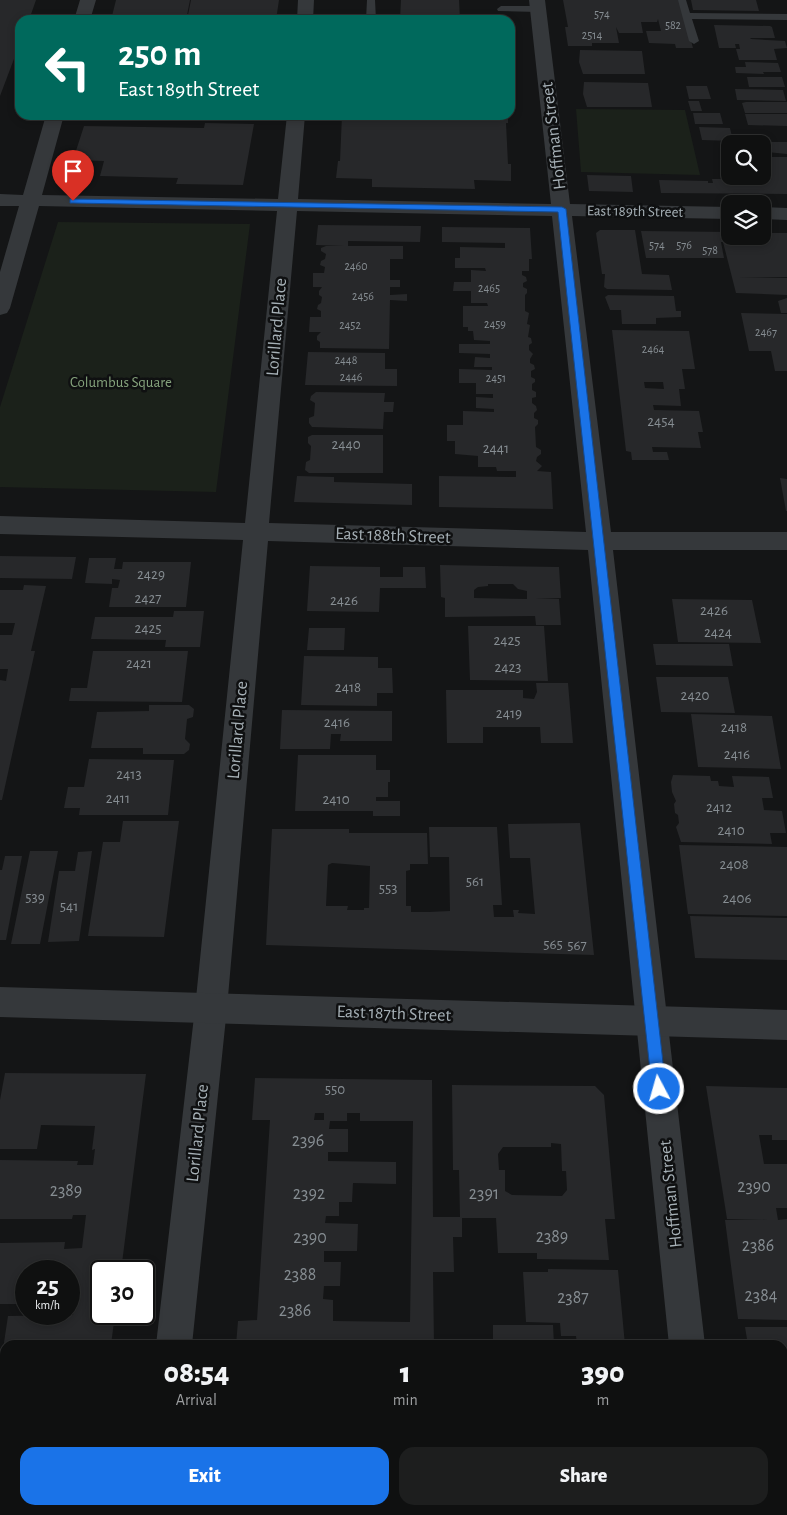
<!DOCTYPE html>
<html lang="en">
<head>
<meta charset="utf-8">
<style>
	:root { --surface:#0f1010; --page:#1d1e1e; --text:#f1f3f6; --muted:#9b9d9f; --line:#2f3030; --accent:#1a73e8 }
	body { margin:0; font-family:"Alegreya Sans",sans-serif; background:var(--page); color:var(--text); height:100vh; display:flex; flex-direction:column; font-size:19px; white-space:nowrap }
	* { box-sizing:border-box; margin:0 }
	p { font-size:16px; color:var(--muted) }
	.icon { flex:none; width:28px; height:28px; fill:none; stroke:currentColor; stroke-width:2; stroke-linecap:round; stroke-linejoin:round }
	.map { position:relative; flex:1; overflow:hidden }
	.sheet { position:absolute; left:0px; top:1340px; width:788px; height:175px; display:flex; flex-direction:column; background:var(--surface); border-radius:15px 15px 0 0; box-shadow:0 2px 8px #0003,0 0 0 1px var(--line) }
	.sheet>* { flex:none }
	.guide { position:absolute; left:15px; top:15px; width:500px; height:105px; border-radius:15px; box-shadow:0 2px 8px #0003,0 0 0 1px var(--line); background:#00695c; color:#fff; overflow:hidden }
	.fabs { position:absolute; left:721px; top:135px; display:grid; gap:10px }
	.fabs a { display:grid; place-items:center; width:50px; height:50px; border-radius:10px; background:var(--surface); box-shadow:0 2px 8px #0003,0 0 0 1px var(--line); font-size:25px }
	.speed { position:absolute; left:15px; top:1260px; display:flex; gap:10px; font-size:25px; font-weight:700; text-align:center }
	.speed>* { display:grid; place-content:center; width:65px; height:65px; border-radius:50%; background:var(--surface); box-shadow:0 2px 8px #0003,0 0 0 1px var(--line); line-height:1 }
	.speed small { font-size:12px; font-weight:400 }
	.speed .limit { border:2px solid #111; border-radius:8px; background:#fff; color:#111 }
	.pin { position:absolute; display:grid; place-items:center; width:42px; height:42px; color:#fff; margin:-51px -21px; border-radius:50% 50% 50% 0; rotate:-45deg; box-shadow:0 0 5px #0007 }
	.pin .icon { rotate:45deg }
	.me { position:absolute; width:55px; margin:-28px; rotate:354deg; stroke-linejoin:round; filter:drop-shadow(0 0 4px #0008) }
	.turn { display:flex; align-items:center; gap:18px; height:105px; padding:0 20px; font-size:22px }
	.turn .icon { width:65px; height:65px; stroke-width:2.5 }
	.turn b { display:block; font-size:35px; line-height:42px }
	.eta { display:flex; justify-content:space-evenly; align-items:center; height:85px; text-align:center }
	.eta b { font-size:30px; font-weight:800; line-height:35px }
	.primary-button { display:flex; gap:10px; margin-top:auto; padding:10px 20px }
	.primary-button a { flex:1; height:58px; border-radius:15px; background:var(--accent); color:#fff; font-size:20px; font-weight:800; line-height:58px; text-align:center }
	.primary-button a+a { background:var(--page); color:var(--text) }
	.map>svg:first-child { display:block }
	.green { fill:#1b211a }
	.building { fill:#27282a; fill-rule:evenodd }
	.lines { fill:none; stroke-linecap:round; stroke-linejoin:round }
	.service { fill:#35383b; fill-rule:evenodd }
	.minor { fill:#35383b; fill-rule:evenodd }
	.tertiary { fill:#35383b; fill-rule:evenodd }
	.route { fill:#1a73e8; stroke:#114b97 }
	.labels { text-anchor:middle; stroke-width:5; stroke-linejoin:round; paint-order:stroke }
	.far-number-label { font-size:12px; fill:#868d92 }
	.far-street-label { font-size:15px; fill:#a6b0b6; stroke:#0f1011 }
	.far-park-label { font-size:15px; fill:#85a27c; stroke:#0f1011 }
	.number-label { font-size:15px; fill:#868d92 }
	.street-label { font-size:18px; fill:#a6b0b6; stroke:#0f1011 }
	.near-number-label { font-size:18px; fill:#868d92 }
</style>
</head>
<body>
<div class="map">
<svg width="787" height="1515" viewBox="0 0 787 1515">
	<rect width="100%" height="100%" fill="#141516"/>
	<path class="green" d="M576 109 685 110 700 175 581 172Z
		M58 222 250 224 216 492 0 487V407Z"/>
	<path class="building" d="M0 0H36L29 20H20V43L0 96Z
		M116 0H190L186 20H111Z
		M191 0H279L276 20H187Z
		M401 0H459L460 20H400Z
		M563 0H680L693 48H676L675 44 649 43 646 31H661L658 19 657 22H641L643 33H619L616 27 619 43H592V46H568L565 27H568Z
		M691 0H756L759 11 693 10Z
		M714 25 770 26 772 27 775 38H750L751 39 785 41 787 48 774 49 777 60H739L736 49H740L739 44H735L736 48H719Z
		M510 32H512L516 93H510Z
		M580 50 642 51 645 74H583L579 62Z
		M745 62 778 63 781 72H763L764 74 736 73 735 67H746Z
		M747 77H782L785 87H749Z
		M584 82 648 83 652 107H587L583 94Z
		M686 86H707L711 99H689Z
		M735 89 783 90 786 101 737 100Z
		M688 101H699L702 111H691Z
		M746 102H787V113H745L742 103Z
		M693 113H720L723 124H695Z
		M745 114H787V126L748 125Z
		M204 115H256V118L203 117Z
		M342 115H508V123H506L508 164H511V181L474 180 475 189 372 187V179L336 178 338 161H340Z
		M205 123 254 124 243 185 176 184 178 178 100 176 104 161 73 160 84 126 204 128Z
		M699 127 730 128 733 141 702 140Z
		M765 142H787V154L767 152Z
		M762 157H787V194L661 193 659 180 708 181V183H713L712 179H756V176H762Z
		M587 175 631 176 633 192 589 191Z
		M318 225 421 226 420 242 348 241V246H403V259H390V280H400V287H390V295L407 294V301L390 300 389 349 320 348V342L317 340V336L321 332H309L310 317H321V311L317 309 318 305 321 303 322 297 319 295V291L322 287H313V273H324L325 267 320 265 321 261 325 259 326 254 321 251V248L326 246H344L316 245Z
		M442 227 530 228 532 259H529V271H522V275L526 277 527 281 523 283V287L527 289V293L525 295V311L529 313 527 324 530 325 528 337 531 338 532 343 529 345V350L533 354 530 359V363L534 365 535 369 531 371V377L535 379V382L532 384V390L536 392V397L532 398V403L536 406 537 410 534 413V418L538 420V424L535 427 536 447 541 450V454L537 457 536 461 542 466 537 471 551 472 553 509 439 507V476L516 477V471H497L496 467H478V456L455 454V441H447V425H463V411L494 412V409L476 408V397L493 398V394H476V383H459V369L492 370V367H474L475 357 490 358V354L459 353V344H490V341L474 340 473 331H468V327H463V306H488L487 303H471V291H453L454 282H471V270L486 271 485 268H455V258H460V247L505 248V243L442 242Z
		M600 230H635L642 274 669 275 672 290 607 289 604 287 605 274H602L596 233Z
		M641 231 730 232V236H762V233H787V277H738L787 278V295L736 293 723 242H721L724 258H646Z
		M608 295 674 296 676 311H681V317L656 318V324H622L621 310H610L605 297Z
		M787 298V313H781L778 301Z
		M741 313 787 314V371H775L771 351H749Z
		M612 330 689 331 695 369H682L685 389H679L681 406 653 405 654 410 699 411 703 432H698L701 448 652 447 653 452H667L669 460H632L631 452 626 451ZM644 382H663L664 389 645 388Z
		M308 352 385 353V369H397V386L305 385Z
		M316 392 385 393 384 402H394L393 412H384L383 429 312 427 309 423V418L314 416 315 403 310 400 311 396Z
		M312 435H383V473H309L305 470 306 462 310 460 311 446 308 443V437Z
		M297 476 334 477V482L412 484V505L294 502Z
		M780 478 787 479V511H786Z
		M0 556 76 557 72 579 0 578Z
		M89 558H116L114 569H122L123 562H191L186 607H109L112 588H118L120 580 112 579V584L85 583Z
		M440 565 559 567 561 598 535 599H559L561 625H536L535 616 445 617V598L441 597ZM488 584H513L518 589 527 591V599L474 598V590L478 587 488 586Z
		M310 566 380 567V577H403V567H425L426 588H380L379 612 307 611Z
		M24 585 46 586 31 651H35L2 800H0V680L6 681 8 669H0V635H12L15 623H0V590H23Z
		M672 599 752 600 761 643 678 642Z
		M174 611H204L200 647H165L166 640 91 639 95 617H173Z
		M468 626H544L548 681 470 680Z
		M309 628H345L344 650H307Z
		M653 644H729L733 666 656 665Z
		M93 651H188L182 702 69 701 71 688H87Z
		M304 656 378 657V668H392L393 693H377V706L301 705Z
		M656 677H728L735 713 661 712Z
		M536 683H568L573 743H541L540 727H483V743H447L446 690H523V698L534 699 537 692Z
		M149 705H189L194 709 193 717 187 719 185 739 190 744 189 750 184 754H143V748H91L97 712 149 711Z
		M282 710 392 711V741H340L341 734H331L330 749H280Z
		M691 714 772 716 781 769 698 767Z
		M298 755H376V770H390V782H388V797H376V801H400V816H373V811H295Z
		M89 759 174 760 168 815H79L80 808H64L68 787H84Z
		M673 775 710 776 711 781H718L719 786 734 787 732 776 769 777 773 798H762L764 810 782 811 786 833H770L772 844 681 842 676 827 679 823 678 815 675 813 674 804 676 801 672 792 671 782Z
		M123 821H179L164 937 88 936 103 842H120Z
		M580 823 594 955 266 945 272 829H349V833H427L428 864H410V870L406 871V906H411V912H429L450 911 449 857H430L429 827H497L502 905H493L494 917H514L513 910H519L518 913 535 914 530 858H510L508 824ZM332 863 370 866 369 908H364V910H347L348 906H326L328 865Z
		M679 845 787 847V916L688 914Z
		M30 851H58L40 944H11Z
		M92 851 79 941 48 942 59 871H75L78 852Z
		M5 856H22L6 940H0V870H2Z
		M690 916 787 918V960L695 958Z
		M5 1073 146 1074 121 1271H101V1314H115L111 1345H5V1426H0V1369L8 1316 73 1315 75 1301H69V1271H26V1304H0V1243L65 1242 64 1249 82 1248 86 1215H73L72 1219H0V1160L78 1161 77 1165H93L95 1149 92 1150 95 1126 41 1125 37 1149H0V1100Z
		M255 1078 432 1080 433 1217H460L459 1170H453L452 1085 595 1086 604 1095 615 1219H605L609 1260 537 1259V1253H498L496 1218H462V1237H453L454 1272H433L434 1345H236L238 1321 257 1320 270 1120H252ZM315 1113H324V1120H314ZM347 1113H360V1121H413L410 1322 333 1321V1300L323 1299 324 1286H340L341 1262H324V1251H357L358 1224 325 1223 326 1216H339V1202H352L353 1183 396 1184V1162L328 1161V1152H348V1129H329L330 1121H347ZM551 1143 561 1144 562 1171H566L567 1190 562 1196 512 1195 505 1191V1170H499L498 1154 503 1147H551Z
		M706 1086 787 1088V1140H772V1135H759L764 1164H787V1208H776L778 1220 787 1219V1320L738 1319 725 1220 768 1219H727Z
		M548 1269 618 1270 625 1345H577L576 1336H561L560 1323 526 1322 523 1272H548Z
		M493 1325H553L554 1345H493Z
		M745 1327H787V1439H782V1345H748Z
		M782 1442H787V1515H771V1510H782Z
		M46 1510H104V1515H45Z
		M224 1510H435L436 1515H224Z
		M521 1510H639V1515H521Z"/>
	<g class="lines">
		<path class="service" d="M367 0H375L376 20H366Z
			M678 0H686L690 13 787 14V20L692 19 699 41 694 44 689 41Z
			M501 6H538L542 9 538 12 498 11 497 9Z"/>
		<path class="minor" d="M80 0H96L90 20H74Z
			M298 0H314L313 20H297Z
			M529 0H545L570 204 730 207V219L572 216 611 532H787V550H613L705 1345H669L588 550 268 541 227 1008 192 1345H156L195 1008 243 540 0 534V516L245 523 277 211 39 206 10 308 7 313 0 315V272L19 206H0V194L23 195 46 115H64L42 195 278 199 287 115H305L298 199 551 204ZM297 211 552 216 586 532 269 523Z
			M762 207 787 208V220L762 219Z
			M136 1510H174V1515H136Z
			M686 1510H724V1515H686Z"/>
		<path class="tertiary" d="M0 987 787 1010V1040L0 1017Z"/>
	</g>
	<path class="route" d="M70 199 562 207 566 209 666 1089 664 1094 659 1096 654 1094 652 1089 558 212 73 203H70Z"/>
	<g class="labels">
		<g class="far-number-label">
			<text x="602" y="18">574</text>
			<text x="673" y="29">582</text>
			<text x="592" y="39">2514</text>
			<text x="657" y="249">574</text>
			<text x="684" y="249">576</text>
			<text x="710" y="254">578</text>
			<text x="356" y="270">2460</text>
			<text x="489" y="292">2465</text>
			<text x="363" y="300">2456</text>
			<text x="495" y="328">2459</text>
			<text x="350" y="329">2452</text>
			<text x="766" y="336">2467</text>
			<text x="653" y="353">2464</text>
			<text x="346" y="364">2448</text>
			<text x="351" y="381">2446</text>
			<text x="496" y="382">2451</text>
		</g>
		<g class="far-street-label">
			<text transform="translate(635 211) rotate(1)" y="5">East 189th Street</text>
		</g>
		<g class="far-park-label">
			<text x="121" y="387">Columbus Square</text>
		</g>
		<g class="number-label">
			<text x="661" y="426">2454</text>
			<text x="346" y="449">2440</text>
			<text x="496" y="453">2441</text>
			<text x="151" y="579">2429</text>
			<text x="148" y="603">2427</text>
			<text x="344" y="605">2426</text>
			<text x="714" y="615">2426</text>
			<text x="148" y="633">2425</text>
			<text x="718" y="637">2424</text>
			<text x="507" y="645">2425</text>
			<text x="139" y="668">2421</text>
			<text x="508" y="672">2423</text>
			<text x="348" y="692">2418</text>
			<text x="695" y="700">2420</text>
			<text x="509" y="718">2419</text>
			<text x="337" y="727">2416</text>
			<text x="734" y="732">2418</text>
			<text x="737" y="759">2416</text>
			<text x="129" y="779">2413</text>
			<text x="118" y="803">2411</text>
			<text x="336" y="804">2410</text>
			<text x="719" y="812">2412</text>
			<text x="731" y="835">2410</text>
			<text x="734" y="869">2408</text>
			<text x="475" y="886">561</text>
			<text x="388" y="893">553</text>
			<text x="35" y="902">539</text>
			<text x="737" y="903">2406</text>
			<text x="69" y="911">541</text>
			<text x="553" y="949">565</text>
			<text x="577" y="950">567</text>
			<text x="335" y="1094">550</text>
		</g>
		<g class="street-label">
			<text transform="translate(553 136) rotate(-97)" y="6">Hoffman Street</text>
			<text transform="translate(276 327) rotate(-85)" y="6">Lorillard Place</text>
			<text transform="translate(393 535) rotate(2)" y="6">East 188th Street</text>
			<text transform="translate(237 730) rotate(-85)" y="6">Lorillard Place</text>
			<text transform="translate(394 1013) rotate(2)" y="6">East 187th Street</text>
			<text transform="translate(197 1133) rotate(-84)" y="6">Lorillard Place</text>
			<text transform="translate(670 1194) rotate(-96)" y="6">Hoffman Street</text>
		</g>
		<g class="near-number-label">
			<text x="308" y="1146">2396</text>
			<text x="754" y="1192">2390</text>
			<text x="66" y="1196">2389</text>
			<text x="309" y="1199">2392</text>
			<text x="484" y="1199">2391</text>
			<text x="552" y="1242">2389</text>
			<text x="310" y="1243">2390</text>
			<text x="758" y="1251">2386</text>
			<text x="300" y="1280">2388</text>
			<text x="761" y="1301">2384</text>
			<text x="573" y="1303">2387</text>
			<text x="295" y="1316">2386</text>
		</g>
	</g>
</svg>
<div class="fabs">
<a><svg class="icon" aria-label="search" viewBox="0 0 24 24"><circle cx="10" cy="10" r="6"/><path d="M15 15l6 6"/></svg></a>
<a><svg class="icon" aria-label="layers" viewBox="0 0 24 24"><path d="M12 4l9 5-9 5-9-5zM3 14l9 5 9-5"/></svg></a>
</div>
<div class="speed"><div>25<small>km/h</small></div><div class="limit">30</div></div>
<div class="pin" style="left:73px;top:201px;background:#d93025"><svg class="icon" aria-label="arrive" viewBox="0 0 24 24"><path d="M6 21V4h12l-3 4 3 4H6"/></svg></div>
<svg class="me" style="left:659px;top:1089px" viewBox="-20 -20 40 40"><circle r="17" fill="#1a73e8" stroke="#fff" stroke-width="3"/><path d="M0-11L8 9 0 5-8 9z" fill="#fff"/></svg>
<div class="guide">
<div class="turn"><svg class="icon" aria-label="left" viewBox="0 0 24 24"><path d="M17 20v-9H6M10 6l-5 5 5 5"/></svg><div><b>250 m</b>East 189th Street</div></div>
</div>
<section class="sheet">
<div class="eta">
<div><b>08:54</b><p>Arrival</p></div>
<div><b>1</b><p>min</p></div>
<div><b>390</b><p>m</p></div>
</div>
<div class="primary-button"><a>Exit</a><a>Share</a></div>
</section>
</div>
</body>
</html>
